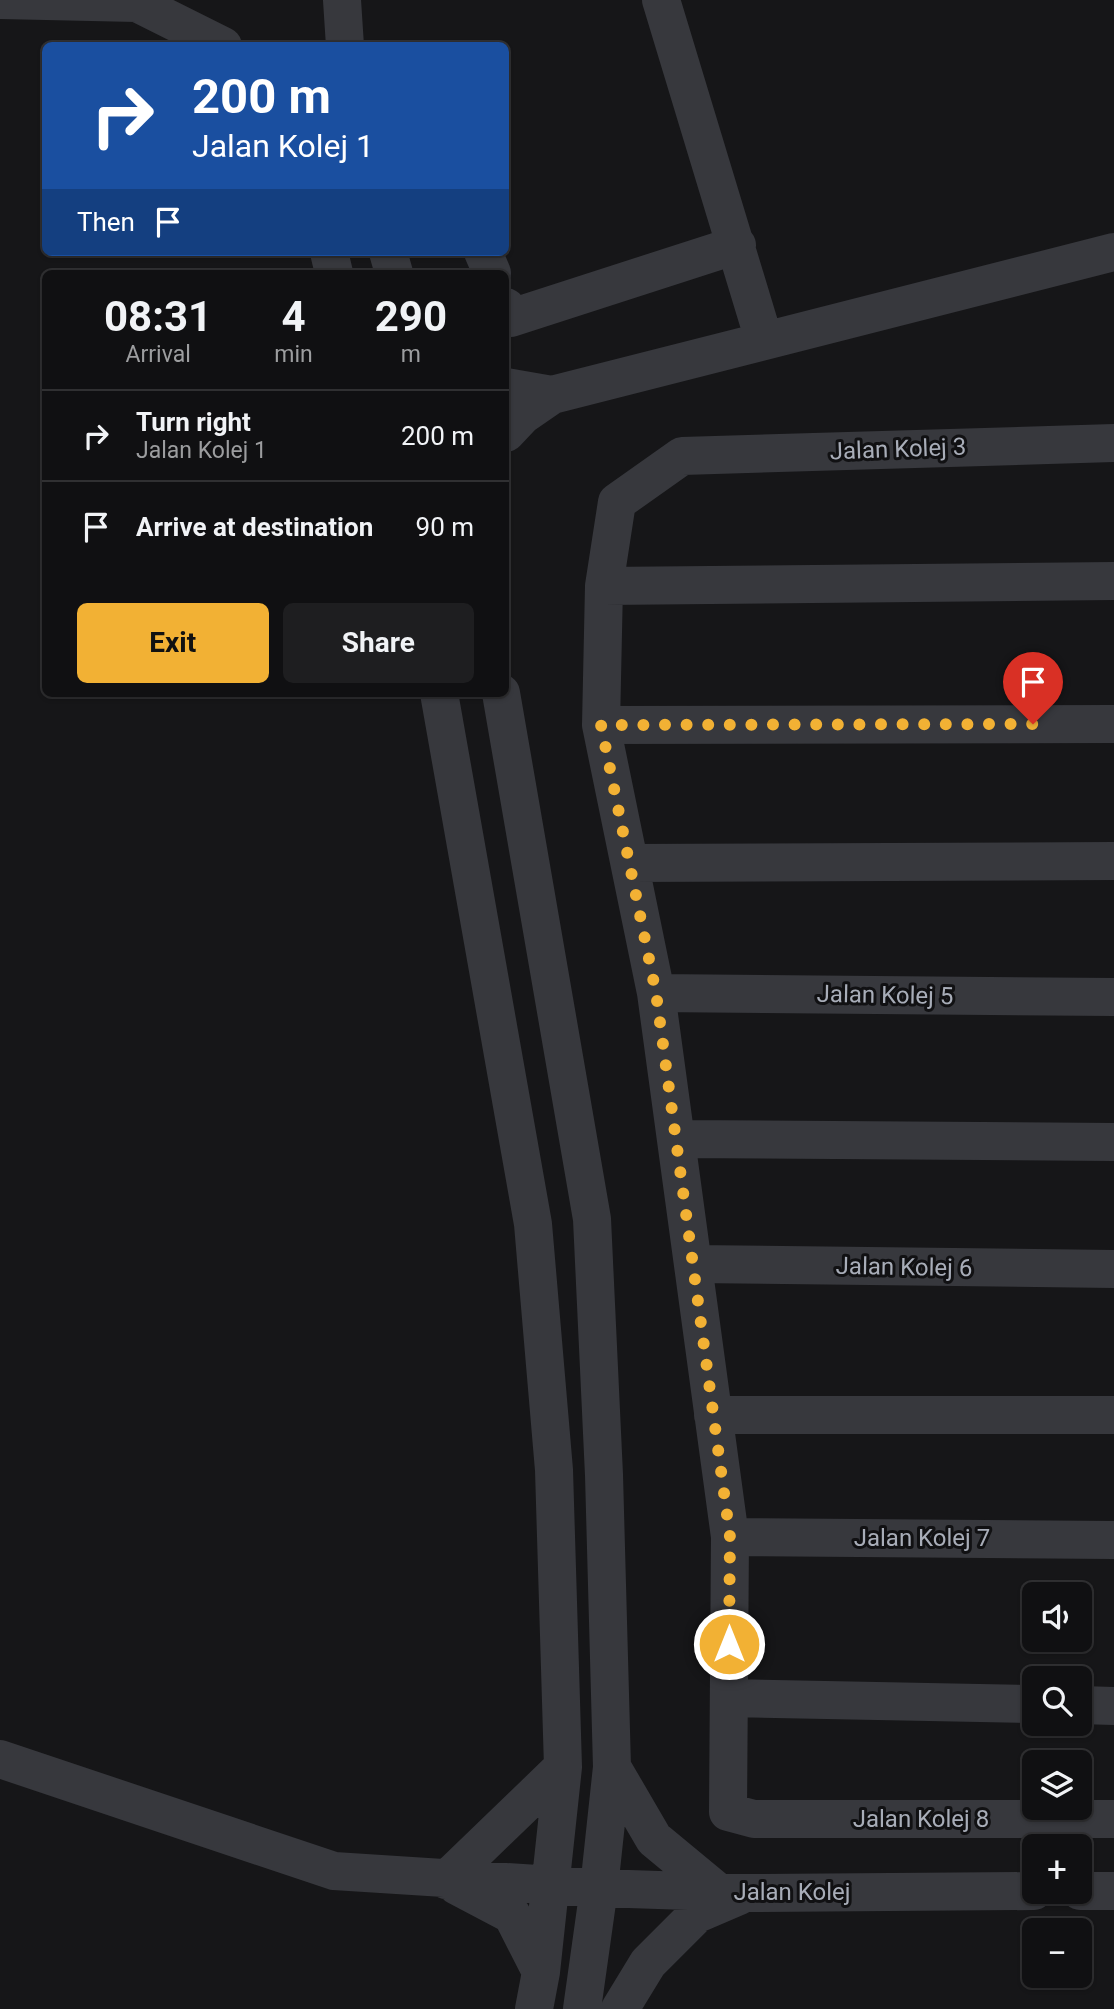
<!DOCTYPE html>
<html lang="en">
<head>
<meta charset="utf-8">
<style>
	:root { --surface:#101012; --page:#1e1e20; --text:#f1f3f6; --muted:#9c9d9f; --line:#303032; --accent:#f2b134 }
	body { margin:0; font-family:Roboto,sans-serif; background:var(--page); color:var(--text); height:100vh; display:flex; flex-direction:column; font-size:26px; white-space:nowrap }
	* { box-sizing:border-box; margin:0 }
	p { font-size:23px; color:var(--muted) }
	.icon { flex:none; width:38px; height:38px; fill:none; stroke:currentColor; stroke-width:2; stroke-linecap:round; stroke-linejoin:round }
	.map { position:relative; flex:1; overflow:hidden }
	.panel { position:absolute; left:42px; top:270px; width:467px; height:427px; display:flex; flex-direction:column; background:var(--surface); border-radius:10px; box-shadow:0 2px 5px #0004,0 0 0 2px var(--line) }
	.panel>* { flex:none }
	.guide { position:absolute; left:42px; top:42px; width:467px; height:214px; border-radius:10px; box-shadow:0 2px 5px #0004,0 0 0 2px var(--line); background:#1a4fa0; color:#fff; overflow:hidden }
	.buttons { position:absolute; left:1022px; top:1582px; display:grid; gap:14px }
	.buttons a { display:grid; place-items:center; width:70px; height:70px; border-radius:10px; background:var(--surface); box-shadow:0 2px 5px #0004,0 0 0 2px var(--line); font-size:35px }
	.pin { position:absolute; display:grid; place-items:center; width:60px; height:60px; color:#fff; margin:-72px -30px; border-radius:50% 50% 50% 0; rotate:-45deg; box-shadow:0 0 7px #0007 }
	.pin .icon { rotate:45deg }
	.me { position:absolute; width:77px; margin:-38px; rotate:0deg; stroke-linejoin:round; filter:drop-shadow(0 0 5px #0008) }
	.turn { display:flex; align-items:center; gap:24px; height:147px; padding:0 35px; font-size:32px }
	.turn .icon { width:91px; height:91px; stroke-width:2.5 }
	.turn b { display:block; font-size:49px; line-height:60px }
	.then { display:flex; align-items:center; height:66px; padding:0 35px; background:#0003; gap:14px; font-size:26px }
	.eta { display:flex; justify-content:space-evenly; align-items:center; height:119px; text-align:center }
	.eta b { font-size:42px; font-weight:700; line-height:49px }
	.primary-button { display:flex; gap:14px; margin-top:auto; padding:14px 35px }
	.primary-button a { flex:1; height:80px; border-radius:10px; background:var(--accent); color:#111; font-size:28px; font-weight:700; line-height:80px; text-align:center }
	.primary-button a+a { background:var(--page); color:var(--text) }
	ul { padding:0; list-style:none }
	li { display:flex; align-items:center; gap:21px; height:91px; padding:0 35px; border-top:2px solid var(--line) }
	li div { flex:1 }
	li b { display:block; font-size:26px }
	li em { font-style:normal }
	.map>svg:first-child { display:block }
	.lines { fill:none; stroke-linecap:round; stroke-linejoin:round }
	.minor { stroke:#37383d; stroke-width:38 }
	.route { stroke:#f2b134; stroke-width:12; stroke-dasharray:0 21.6 }
	.labels { text-anchor:middle; stroke-width:6; stroke-linejoin:round; paint-order:stroke }
	.street-label { font-size:24px; fill:#a8adb8; stroke:#111113 }
</style>
</head>
<body>
<div class="map">
<svg width="1114" height="2009" viewBox="0 0 1114 2009">
	<rect width="100%" height="100%" fill="#161618"/>
	<g class="lines">
		<path class="minor" d="M0 0 137 3 223 46
			M342 0 345 46
			M661 0 764 340
			M329 252 334 273
			M388 252 394 273
			M483 252 492 273
			M506 307 511 318 737 245
			M506 387 552 395
			M506 433 523 415 552 395 1114 252
			M1114 443 682 456 617 502 604 586 601 725 656 993 730 1537 728 1812 754 1819H1114
			M604 586 1114 581
			M439 693 533 1224 554 1470 563 1767 541 1972 534 2009
			M501 693 592 1219 604 1475 612 1767 599 1888 582 2009
			M601 725 1114 724
			M630 863 1114 861
			M656 993 1114 997
			M676 1139 1114 1142
			M693 1264 1114 1269
			M713 1415H1114
			M730 1537 1114 1540
			M729 1698 1034 1704
			M1080 1705 1114 1706
			M0 1759 334 1871 599 1888 748 1893 1034 1891
			M612 1767 654 1839 718 1892
			M446 1880 563 1767
			M457 1886 512 1915 541 1972
			M1080 1891H1114
			M620 2009 648 1963 697 1914 739 1896"/>
	</g>
	<g class="lines">
		<path class="route" d="M729 1644 730 1537 656 993 601 725 1033 724"/>
	</g>
	<g class="labels">
		<g class="street-label">
			<text transform="translate(898 449) rotate(-2)" y="8">Jalan Kolej 3</text>
			<text transform="translate(885 995) rotate(1)" y="8">Jalan Kolej 5</text>
			<text transform="translate(904 1267) rotate(1)" y="8">Jalan Kolej 6</text>
			<text x="922" y="1546">Jalan Kolej 7</text>
			<text x="921" y="1827">Jalan Kolej 8</text>
			<text x="792" y="1900">Jalan Kolej</text>
		</g>
	</g>
</svg>
<div class="buttons">
<a><svg class="icon" aria-label="sound" viewBox="0 0 24 24"><path d="M4 9h4l5-4v14l-5-4H4zM17 9q2 3 0 6"/></svg></a>
<a><svg class="icon" aria-label="search" viewBox="0 0 24 24"><circle cx="10" cy="10" r="6"/><path d="M15 15l6 6"/></svg></a>
<a><svg class="icon" aria-label="layers" viewBox="0 0 24 24"><path d="M12 4l9 5-9 5-9-5zM3 14l9 5 9-5"/></svg></a>
<a>+</a>
<a>−</a>
</div>
<div class="pin" style="left:1033px;top:724px;background:#d93025"><svg class="icon" aria-label="arrive" viewBox="0 0 24 24"><path d="M6 21V4h12l-3 4 3 4H6"/></svg></div>
<svg class="me" style="left:729px;top:1644px" viewBox="-20 -20 40 40"><circle r="17" fill="#f2b134" stroke="#fff" stroke-width="3"/><path d="M0-11L8 9 0 5-8 9z" fill="#fff"/></svg>
<div class="guide">
<div class="turn"><svg class="icon" aria-label="right" viewBox="0 0 24 24"><path d="M7 20v-9h11M14 6l5 5-5 5"/></svg><div><b>200 m</b>Jalan Kolej 1</div></div>
<div class="then">Then<svg class="icon" aria-label="arrive" viewBox="0 0 24 24"><path d="M6 21V4h12l-3 4 3 4H6"/></svg></div>
</div>
<section class="panel">
<div class="eta">
<div><b>08:31</b><p>Arrival</p></div>
<div><b>4</b><p>min</p></div>
<div><b>290</b><p>m</p></div>
</div>
<ul>
<li><svg class="icon" aria-label="right" viewBox="0 0 24 24"><path d="M7 20v-9h11M14 6l5 5-5 5"/></svg><div><b>Turn right</b><p>Jalan Kolej 1</p></div><em>200 m</em></li>
<li><svg class="icon" aria-label="arrive" viewBox="0 0 24 24"><path d="M6 21V4h12l-3 4 3 4H6"/></svg><div><b>Arrive at destination</b></div><em>90 m</em></li>
</ul>
<div class="primary-button"><a>Exit</a><a>Share</a></div>
</section>
</div>
</body>
</html>
